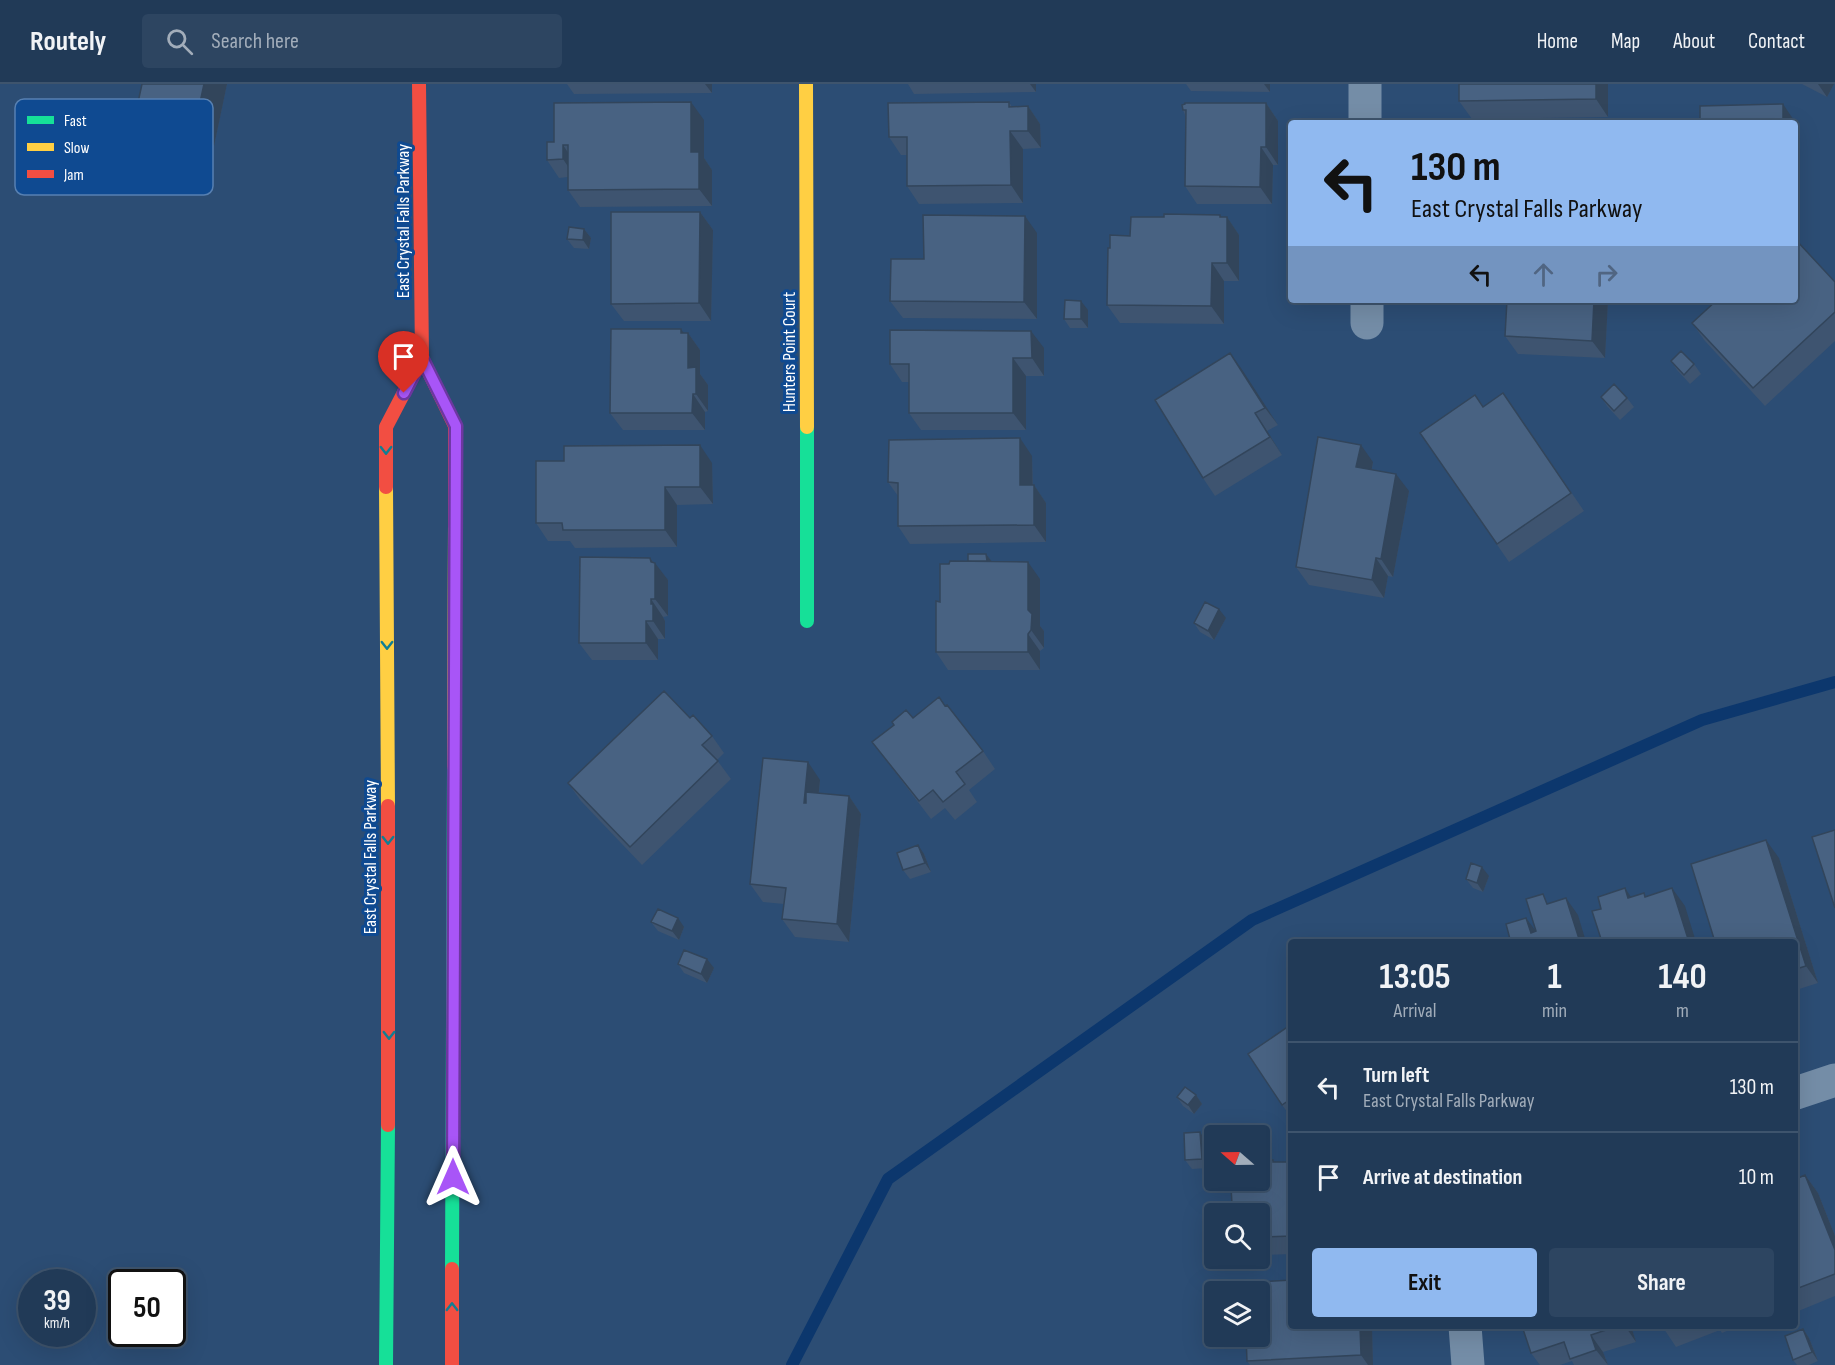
<!DOCTYPE html>
<html lang="en">
<head>
<meta charset="utf-8">
<style>
	:root { --surface:#213a57; --page:#2d4561; --text:#f1f3f6; --muted:#a2adba; --line:#3e546d; --accent:#90b9f0 }
	body { margin:0; font-family:"Sofia Sans Condensed",sans-serif; background:var(--page); color:var(--text); height:100vh; display:flex; flex-direction:column; font-size:22px; white-space:nowrap }
	* { box-sizing:border-box; margin:0 }
	p { font-size:20px; color:var(--muted) }
	.icon { flex:none; width:33px; height:33px; fill:none; stroke:currentColor; stroke-width:2; stroke-linecap:round; stroke-linejoin:round }
	.map { position:relative; flex:1; overflow:hidden }
	.drawer { position:absolute; left:1288px; top:855px; width:510px; height:390px; display:flex; flex-direction:column; background:var(--surface); border-radius:6px; box-shadow:0 6px 24px #0002,0 0 0 2px var(--line) }
	.drawer>* { flex:none }
	.guide { position:absolute; left:1288px; top:36px; width:510px; height:183px; border-radius:6px; box-shadow:0 6px 24px #0002,0 0 0 2px var(--line); background:#90b9f0; color:#111; overflow:hidden }
	.needle { width:39px; rotate:290deg }
	.controls { position:absolute; left:1204px; top:1041px; display:grid; gap:12px }
	.controls a { display:grid; place-items:center; width:66px; height:66px; border-radius:6px; background:var(--surface); box-shadow:0 6px 24px #0002,0 0 0 2px var(--line); font-size:30px }
	.speed { position:absolute; left:18px; top:1185px; display:flex; gap:12px; font-size:30px; font-weight:700; text-align:center }
	.speed>* { display:grid; place-content:center; width:78px; height:78px; border-radius:50%; background:var(--surface); box-shadow:0 6px 24px #0002,0 0 0 2px var(--line); line-height:1 }
	.speed small { font-size:15px; font-weight:400 }
	.speed .limit { border:3px solid #111; border-radius:9px; background:#fff; color:#111 }
	.pin { position:absolute; display:grid; place-items:center; width:51px; height:51px; color:#fff; margin:-62px -26px; border-radius:50% 50% 50% 0; rotate:-45deg; box-shadow:0 0 6px #0007 }
	.pin .icon { rotate:45deg }
	.me { position:absolute; width:66px; margin:-33px; rotate:0deg; stroke-linejoin:round; filter:drop-shadow(0 0 4px #0008) }
	.turn { display:flex; align-items:center; gap:21px; height:126px; padding:0 24px; font-size:27px }
	.turn .icon { width:78px; height:78px; stroke-width:2.5 }
	.turn b { display:block; font-size:42px; line-height:51px }
	.lanes { display:flex; align-items:center; height:57px; padding:0 24px; background:#0003; justify-content:center; gap:30px; direction:ltr }
	.lanes .off { opacity:.35 }
	.eta { display:flex; justify-content:space-evenly; align-items:center; height:102px; text-align:center }
	.eta b { font-size:36px; font-weight:700; line-height:42px }
	.primary-button { display:flex; gap:12px; margin-top:auto; padding:12px 24px }
	.primary-button a { flex:1; height:69px; border-radius:6px; background:var(--accent); color:#111; font-size:24px; font-weight:700; line-height:69px; text-align:center }
	.primary-button a+a { background:var(--page); color:var(--text) }
	ul { padding:0; list-style:none }
	li { display:flex; align-items:center; gap:18px; height:90px; padding:0 24px; border-top:2px solid var(--line) }
	li div { flex:1 }
	li b { display:block; font-size:22px }
	li em { font-style:normal }
	header { display:flex; align-items:center; gap:36px; box-sizing:border-box; height:84px; padding:0 30px; background:var(--surface); border-bottom:2px solid var(--line) }
	header strong { font-size:28px }
	nav { display:flex; gap:33px; margin-inline-start:auto; font-size:21px }
	.search { width:420px; height:54px; background:var(--page); display:flex; align-items:center; gap:15px; box-sizing:border-box; padding:0 21px; border-radius:6px; color:var(--muted); font-size:22px }
	.map>svg:first-child { display:block }
	.lines { fill:none; stroke-linecap:round; stroke-linejoin:round }
	.stream { stroke:#0c376d; stroke-width:12 }
	.street { stroke:#748da7; stroke-width:33 }
	.fast { stroke:#16e098; stroke-width:14 }
	.slow { stroke:#ffcf43; stroke-width:14 }
	.jam { stroke:#f24e42; stroke-width:14 }
	.wall { fill:#3e5470 }
	.shaded-wall { fill:#32455b }
	.building { fill:#486282; stroke:#32455b; stroke-width:1.5 }
	.oneway { stroke:#117e93 }
	.route-casing { stroke:#6d37a1; stroke-width:15 }
	.route { stroke:#a855f7; stroke-width:10 }
	.labels { text-anchor:middle; stroke-width:6; stroke-linejoin:round; paint-order:stroke }
	.street-label { font-size:18px; fill:#fff; stroke:#0f4a91 }
	.key { fill:#0f4a91; stroke:#5780b2; stroke-width:1.5 }
	.key-label { font-size:16px; fill:#fff }
</style>
</head>
<body>
<header>
<strong>Routely</strong>
<div class="search"><svg class="icon" aria-label="search" viewBox="0 0 24 24"><circle cx="10" cy="10" r="6"/><path d="M15 15l6 6"/></svg>Search here</div>
<nav><a>Home</a><a>Map</a><a>About</a><a>Contact</a></nav>
</header>
<div class="map">
<svg width="1835" height="1281" viewBox="0 0 1835 1281">
	<rect width="100%" height="100%" fill="#2c4d74"/>
	<g class="lines">
		<path class="stream" d="M792 1281 888 1095 1252 836 1702 636 1835 598"/>
		<path class="street" d="M1365 0V39
			M1367 216V239
			M1796 1009 1835 996
			M1465 1242 1468 1281"/>
		<path class="fast" d="M807 343V537
			M452 1185 454 682
			M386 1281 388 1041"/>
		<path class="slow" d="M806 0 807 343
			M386 403 388 722
			M454 682 455 441"/>
		<path class="jam" d="M419 0 422 274 455 342V441
			M386 403V343L422 274
			M388 722V1041
			M452 1281V1185"/>
	</g>
	<path class="wall" d="M227 0 214 62 155 49 137 23Z
		M567 0H712V9L574 10Z
		M908 0H1036V8L914 10Z
		M1186 0H1270V8L1191 7Z
		M1459 0H1608V33L1472 35 1459 17Z
		M1802 0H1834L1827 13Z
		M1009 18 1012 23 1028 22 1040 40 1041 64 1023 65V119L919 120 907 102V71H901L889 53Z
		M1266 19 1278 37V81H1273L1272 120H1197L1185 102V31L1183 26Z
		M704 36V74L712 86V122L580 123 568 106V93L559 94 547 76 554 58Z
		M1796 56 1800 62 1799 84H1796Z
		M89 76 95 85 94 100 70 98 63 89Z
		M700 128 713 146 711 237H624L611 220Z
		M1220 131 1221 133H1227L1239 151V197H1224V240L1120 239 1107 221 1110 164 1164 133Z
		M584 145 591 154 589 165 574 164 567 155Z
		M1037 149V235L903 234 890 217 924 175Z
		M1835 198V257L1765 322 1705 257 1692 239Z
		M1608 216 1605 274 1518 270 1505 252Z
		M1088 226V244H1070L1064 235Z
		M684 249H688L700 266V290L708 301V327L705 328V346H623L610 329Z
		M1044 264V292H1026V346H921L909 329V298H902L890 280Z
		M1230 269 1278 341 1267 347 1282 371 1215 412 1203 394Z
		M1671 277 1694 280 1701 290 1690 300 1677 286Z
		M1503 309 1584 427 1509 478 1420 349 1475 311 1484 323Z
		M1601 313 1627 314 1634 323 1620 336 1607 322Z
		M1032 372 1033 401H1034L1046 419V458L910 460 898 442V412L888 398Z
		M1373 378 1372 385 1409 407 1393 493 1388 492 1384 514 1309 501 1296 483Z
		M712 379 713 420 677 421V463L575 464 570 457H548L536 439Z
		M986 470 991 477 1040 495V542L1044 547V564L1040 567V586H948L936 568 949 480 968 477Z
		M650 474 668 496V532L663 533 665 537V555H658V576H592L579 559Z
		M1226 534 1214 556 1200 548 1194 539Z
		M945 622 983 667 995 685 969 706 977 718 955 736 945 724 931 735 885 675 872 658 913 634Z
		M690 634 712 652 724 669 717 676 731 695 642 781 581 717 568 699Z
		M820 696 819 709 849 712 861 730 849 858 795 853 782 835 784 820 763 818 750 800Z
		M924 770 931 788 910 795 903 786Z
		M1779 774 1818 899 1796 906V858Z
		M1489 792 1483 808 1473 804 1466 795Z
		M651 838 684 843 679 856 658 847Z
		M678 880 714 884 707 899 684 889Z
		M1292 940V1034L1282 1021Z
		M1196 1011 1202 1020 1194 1030 1183 1022 1177 1013Z
		M1206 1057 1208 1084 1192 1085 1185 1076Z
		M1273 1076 1274 1078H1291L1292 1170 1260 1171V1130L1235 1126 1232 1121 1267 1079Z
		M1805 1091 1818 1109 1835 1152V1212L1796 1228V1095Z
		M1522 1242H1631L1636 1258 1603 1268 1608 1281H1574L1572 1277 1560 1281H1540L1531 1269Z
		M1662 1242H1739L1722 1249 1720 1246 1676 1263Z
		M1372 1244 1373 1281H1250L1247 1277 1246 1261H1239L1233 1252H1260Z
		M1803 1245 1809 1254 1818 1277 1809 1281H1797L1793 1276Z"/>
	<path class="shaded-wall" d="M204 0H227L214 62 196 37Z
		M705 0H712V9Z
		M1030 0H1036V8Z
		M1264 0H1270V8Z
		M1596 0H1608V33L1596 15Z
		M1818 0H1834L1827 13Z
		M691 18 704 36V74L712 86V122L699 105 691 68Z
		M1266 19 1278 37V81L1266 63Z
		M1783 20 1795 38V39H1783Z
		M1028 22 1040 40 1041 64 1028 47Z
		M1010 47 1023 65V119L1011 101Z
		M1796 56 1800 62 1799 84 1796 79Z
		M563 61 575 79V93L563 75Z
		M1261 63 1273 81 1272 120 1260 103Z
		M89 76 95 85 94 100 87 91Z
		M700 128 713 146 711 237 699 219Z
		M1220 131 1227 141V133L1239 151V197L1227 179Z
		M1025 132 1037 149V235L1024 218Z
		M584 145 591 154 589 165 583 156Z
		M1212 179 1224 197V240L1211 222Z
		M1594 216H1608L1605 274 1592 257Z
		M1081 217 1088 226V244L1081 235Z
		M681 245 688 255V249L700 266V290L708 301V327L696 310 688 284 681 249Z
		M1031 247 1044 264V292L1032 274Z
		M1230 269 1243 287 1278 341 1265 324Z
		M1013 274 1026 292V346L1013 329Z
		M693 310 705 328V346L692 329Z
		M1255 329 1267 347 1282 371 1270 353Z
		M1020 354 1032 372 1033 419 1020 401Z
		M700 361 712 379 713 420 700 403Z
		M1361 361 1373 378 1369 400 1356 383Z
		M1396 390 1409 407 1393 493 1381 475Z
		M1034 401 1046 419V458L1034 441Z
		M665 403 677 421V463L665 446Z
		M986 470 993 479 987 484Z
		M650 474 655 481V479L668 496V532L655 515Z
		M1376 474 1388 492 1384 514 1372 496Z
		M1028 478 1040 495V542L1044 547V564L1031 546 1028 526Z
		M651 515 663 533 665 537V555L653 537Z
		M1219 525 1226 534 1214 556 1208 547Z
		M646 537 658 555V576L646 559Z
		M1028 550 1040 567V586L1028 568Z
		M808 678 820 696 816 736 804 719Z
		M849 712 861 730 849 858 837 840Z
		M1766 756 1779 774 1818 899 1806 882Z
		M918 761 924 770 931 788 925 779Z
		M1482 783 1489 792 1483 808 1477 799Z
		M1625 804 1637 822 1628 814Z
		M1672 804 1685 822 1696 858H1689Z
		M1566 814 1578 831 1586 858H1580Z
		M678 834 684 843 679 856 672 847Z
		M1526 834 1539 851 1531 849Z
		M707 875 714 884 707 899 701 890Z
		M1196 1011 1202 1020 1194 1030 1188 1021Z
		M1200 1048 1206 1057 1208 1084 1202 1075Z
		M1805 1091 1818 1109 1835 1152V1166Z
		M1360 1242H1370L1372 1244 1373 1281H1368L1361 1271Z
		M1625 1242H1631L1636 1258Z
		M1803 1245 1809 1254 1818 1277 1812 1268Z
		M1591 1251 1603 1268 1608 1281 1596 1266Z"/>
	<path class="building" d="M142 0H204L196 37 137 23Z
		M1459 0H1596V15L1459 17Z
		M691 18V68H699V105L568 106V61H563V75L547 76V58H554V19Z
		M1009 18V23L1028 22V47H1010L1011 101 907 102V53H889L888 19Z
		M1185 19H1266V63H1261L1260 103 1185 102 1186 26H1183L1182 21 1185 20Z
		M1783 20V39H1700V22Z
		M611 128H700L699 219 611 220Z
		M1164 130 1220 131V133H1227V179H1212L1211 222 1107 221 1108 164H1110V151L1130 152 1131 133H1164Z
		M923 131 1025 132 1024 218 890 217 891 175H924Z
		M569 143 584 145 583 156 567 155Z
		M1796 156 1835 198V228L1753 304 1692 239 1717 216H1796Z
		M1065 216 1081 217V235H1064Z
		M1507 216H1594L1592 257 1505 252Z
		M611 245H681V249H688V284L696 283V310H693L692 329H610Z
		M890 246 1031 247 1032 274H1013V329H909V280H890Z
		M1681 267 1694 280 1684 291 1671 277Z
		M1230 269 1265 324 1255 329 1270 353 1203 394 1155 316Z
		M1614 300 1627 314 1614 327 1601 313Z
		M1503 309 1571 409 1497 460 1420 349 1475 311 1483 323Z
		M1318 353 1361 361 1356 383 1396 390 1381 475 1376 474 1372 496 1296 483Z
		M1020 354V401H1034V441L898 442V399L888 398 889 356Z
		M700 361V403H665V446H563L562 439H536V377H564V362Z
		M968 470H986L987 477H968Z
		M580 473 650 474 651 478 655 479V515H651V520H653V537H646V559H579Z
		M950 477 1028 478V526L1032 530 1031 546 1028 550V568H936V517L940 518V480H949Z
		M1205 518 1219 525 1208 547 1194 539Z
		M664 607 690 634 693 631 712 652 702 661 718 677 630 763 568 699Z
		M939 613 945 622 947 621 983 667 956 688 965 700 943 718 933 706 919 717 872 658 894 641 892 638 906 626 913 634Z
		M763 674 808 678 804 719H806V708L849 712 837 840 782 835 786 804 750 800Z
		M1835 746V824L1812 753Z
		M1766 756 1806 882 1796 885V858H1715L1691 780Z
		M918 761 925 779 903 786 897 769Z
		M1471 779 1482 783 1477 799 1466 795Z
		M1625 804 1628 814 1644 809 1645 813 1672 804 1689 858H1602L1592 827 1601 825 1598 813Z
		M1543 810 1547 820 1566 814 1580 858H1499L1510 855 1506 840 1526 834 1531 849 1536 847 1526 815Z
		M658 825 678 834 672 847 651 838Z
		M684 866 707 875 701 890 678 880Z
		M1292 940V1014L1282 1021 1248 970Z
		M1185 1003 1196 1011 1188 1021 1177 1013Z
		M1200 1048 1202 1075 1185 1076 1184 1049Z
		M1267 1076H1273V1078H1291L1292 1152 1260 1153V1130H1235V1121H1232L1231 1102H1235V1096H1260V1079H1267Z
		M1805 1091 1835 1166V1190L1796 1205V1095Z
		M1292 1196V1242H1360L1361 1271 1247 1277 1246 1252H1260V1208H1224V1206L1241 1205V1199Z
		M1522 1242H1618L1591 1251 1596 1266 1570 1275 1564 1258 1531 1269Z
		M1662 1242H1673L1664 1246Z
		M1803 1245 1812 1268 1793 1276 1785 1252Z"/>
	<defs><path id="oneway-chevron" d="M-2-3.5L2.5 0L-2 3.5" fill="none" stroke-width="1.6" stroke-linecap="round" stroke-linejoin="round" transform="scale(1.5)"/></defs>
	<g class="oneway">
		<use href="#oneway-chevron" transform="translate(386 366) rotate(90)"/>
		<use href="#oneway-chevron" transform="translate(387 561) rotate(90)"/>
		<use href="#oneway-chevron" transform="translate(388 756) rotate(90)"/>
		<use href="#oneway-chevron" transform="translate(389 951) rotate(90)"/>
		<use href="#oneway-chevron" transform="translate(452 1223) rotate(-90)"/>
	</g>
	<g class="lines">
		<defs>
			<path id="route" d="M404 309 422 274 456 342 453 1093"/>
		</defs>
		<use href="#route" class="route-casing"/>
		<use href="#route" class="route"/>
	</g>
	<g class="labels">
		<g class="street-label">
			<text transform="translate(403 137) rotate(-90)" y="6">East Crystal Falls Parkway</text>
			<text transform="translate(789 268) rotate(-90)" y="6">Hunters Point Court</text>
			<text transform="translate(370 773) rotate(-90)" y="6">East Crystal Falls Parkway</text>
		</g>
	</g>
	<rect x="15" y="15" width="198" height="96" rx="9" class="key"/>
	<rect x="27" y="32" width="27" height="8" fill="#16e098"/>
	<rect x="27" y="59" width="27" height="8" fill="#ffcf43"/>
	<rect x="27" y="86" width="27" height="8" fill="#f24e42"/>
	<g class="key-label">
		<text x="64" y="42">Fast</text>
		<text x="64" y="69">Slow</text>
		<text x="64" y="96">Jam</text>
	</g>
</svg>
<div class="controls">
<a><svg class="needle" viewBox="-14 -14 28 28"><path d="M0-13l5 13h-10z" fill="#e53935"/><path d="M0 13l5-13h-10z" fill="#a2adba"/></svg></a>
<a><svg class="icon" aria-label="search" viewBox="0 0 24 24"><circle cx="10" cy="10" r="6"/><path d="M15 15l6 6"/></svg></a>
<a><svg class="icon" aria-label="layers" viewBox="0 0 24 24"><path d="M12 4l9 5-9 5-9-5zM3 14l9 5 9-5"/></svg></a>
</div>
<div class="speed"><div>39<small>km/h</small></div><div class="limit">50</div></div>
<div class="pin" style="left:404px;top:309px;background:#d93025"><svg class="icon" aria-label="arrive" viewBox="0 0 24 24"><path d="M6 21V4h12l-3 4 3 4H6"/></svg></div>
<svg class="me" style="left:453px;top:1093px" viewBox="-20 -20 40 40"><path d="M0-17L14 15 0 8-14 15z" fill="#a855f7" stroke="#fff" stroke-width="4"/></svg>
<div class="guide">
<div class="turn"><svg class="icon" aria-label="left" viewBox="0 0 24 24"><path d="M17 20v-9H6M10 6l-5 5 5 5"/></svg><div><b>130 m</b>East Crystal Falls Parkway</div></div>
<div class="lanes"><svg class="icon" aria-label="left" viewBox="0 0 24 24"><path d="M17 20v-9H6M10 6l-5 5 5 5"/></svg><svg class="icon off" aria-label="ahead" viewBox="0 0 24 24"><path d="M12 20V5M6 11l6-6 6 6"/></svg><svg class="icon off" aria-label="right" viewBox="0 0 24 24"><path d="M7 20v-9h11M14 6l5 5-5 5"/></svg></div>
</div>
<section class="drawer">
<div class="eta">
<div><b>13:05</b><p>Arrival</p></div>
<div><b>1</b><p>min</p></div>
<div><b>140</b><p>m</p></div>
</div>
<ul>
<li><svg class="icon" aria-label="left" viewBox="0 0 24 24"><path d="M17 20v-9H6M10 6l-5 5 5 5"/></svg><div><b>Turn left</b><p>East Crystal Falls Parkway</p></div><em>130 m</em></li>
<li><svg class="icon" aria-label="arrive" viewBox="0 0 24 24"><path d="M6 21V4h12l-3 4 3 4H6"/></svg><div><b>Arrive at destination</b></div><em>10 m</em></li>
</ul>
<div class="primary-button"><a>Exit</a><a>Share</a></div>
</section>
</div>
</body>
</html>
